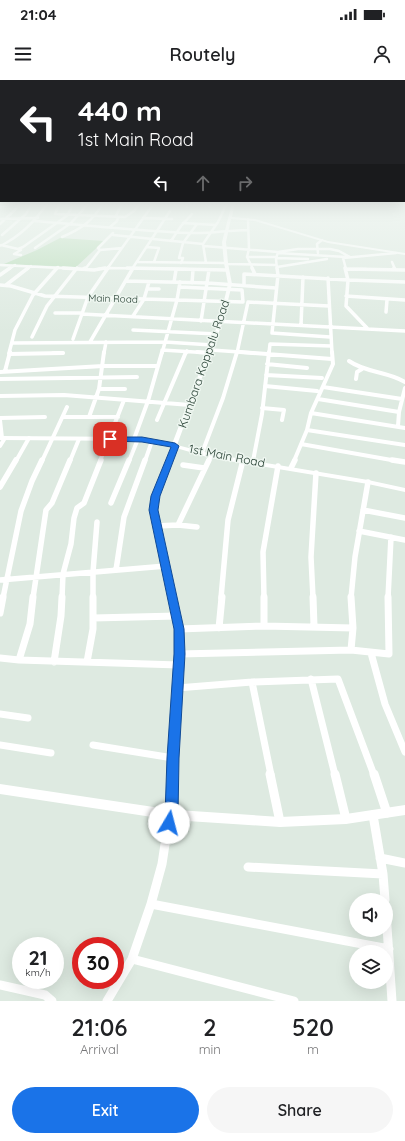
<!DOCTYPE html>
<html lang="en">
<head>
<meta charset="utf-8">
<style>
	:root { --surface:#fff; --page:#f6f6f6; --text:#202124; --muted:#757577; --accent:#1a73e8 }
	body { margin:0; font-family:Quicksand,sans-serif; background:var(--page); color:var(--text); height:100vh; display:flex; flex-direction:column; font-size:15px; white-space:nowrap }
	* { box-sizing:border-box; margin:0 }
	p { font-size:13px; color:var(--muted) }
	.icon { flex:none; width:22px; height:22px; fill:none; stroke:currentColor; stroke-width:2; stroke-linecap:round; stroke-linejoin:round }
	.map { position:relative; height:921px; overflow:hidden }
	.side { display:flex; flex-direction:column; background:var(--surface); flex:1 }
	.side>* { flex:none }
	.banner { position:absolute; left:0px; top:0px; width:405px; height:122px; box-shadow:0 4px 16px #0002; background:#202124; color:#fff; overflow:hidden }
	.tools { position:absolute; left:349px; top:813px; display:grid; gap:8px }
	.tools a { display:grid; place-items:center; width:44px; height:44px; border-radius:50%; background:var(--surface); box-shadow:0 4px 16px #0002; font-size:20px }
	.speed { position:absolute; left:12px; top:857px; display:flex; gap:8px; font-size:20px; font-weight:700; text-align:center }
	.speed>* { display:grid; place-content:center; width:52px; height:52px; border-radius:50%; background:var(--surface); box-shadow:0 4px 16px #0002; line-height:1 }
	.speed small { font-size:10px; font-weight:400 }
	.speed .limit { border:6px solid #d22; background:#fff; color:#111 }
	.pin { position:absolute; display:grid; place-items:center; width:34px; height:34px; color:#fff; margin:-17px; border-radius:8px; box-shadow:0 2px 6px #0006 }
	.me { position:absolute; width:44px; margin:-22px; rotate:8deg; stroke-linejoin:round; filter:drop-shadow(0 0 3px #0008) }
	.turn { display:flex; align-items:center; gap:14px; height:84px; padding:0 12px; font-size:18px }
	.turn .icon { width:52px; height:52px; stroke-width:2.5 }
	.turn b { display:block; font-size:28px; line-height:34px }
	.lanes { display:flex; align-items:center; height:38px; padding:0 12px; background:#0003; justify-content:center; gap:20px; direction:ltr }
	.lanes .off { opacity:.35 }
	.eta { display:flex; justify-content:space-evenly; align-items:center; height:68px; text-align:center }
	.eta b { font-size:24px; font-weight:600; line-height:28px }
	.primary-button { display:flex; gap:8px; margin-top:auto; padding:8px 12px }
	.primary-button a { flex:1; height:46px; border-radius:24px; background:var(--accent); color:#fff; font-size:16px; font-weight:600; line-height:46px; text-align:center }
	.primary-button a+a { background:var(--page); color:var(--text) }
	.status { display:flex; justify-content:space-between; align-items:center; height:28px; padding:0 20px; background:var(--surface); direction:ltr }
	.status svg { height:11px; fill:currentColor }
	header { display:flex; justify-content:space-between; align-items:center; height:52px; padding:0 12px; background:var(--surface); font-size:18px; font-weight:600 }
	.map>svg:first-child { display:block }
	.green { fill:#b6dbb7 }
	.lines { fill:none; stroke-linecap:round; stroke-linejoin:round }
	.minor-far5 { stroke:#fff; stroke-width:2.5 }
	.minor-far4 { stroke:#fff; stroke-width:3.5 }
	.minor-far3 { stroke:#fff; stroke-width:4 }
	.minor-far2 { stroke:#fff; stroke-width:5.5 }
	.minor-far1 { stroke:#fff; stroke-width:7 }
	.minor { stroke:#fff; stroke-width:9 }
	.tertiary { fill:#fff; fill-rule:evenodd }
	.route { fill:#1a73e8; stroke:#114b97 }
	.labels { text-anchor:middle; stroke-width:3; stroke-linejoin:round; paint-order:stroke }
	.far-street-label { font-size:10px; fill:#1f392c; stroke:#eef6f0 }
	.street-label { font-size:12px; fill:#1f392c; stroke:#eef6f0 }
</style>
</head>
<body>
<div class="status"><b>21:04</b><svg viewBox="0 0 49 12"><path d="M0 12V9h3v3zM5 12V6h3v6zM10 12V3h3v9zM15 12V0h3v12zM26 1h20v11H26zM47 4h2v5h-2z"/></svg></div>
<header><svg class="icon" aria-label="menu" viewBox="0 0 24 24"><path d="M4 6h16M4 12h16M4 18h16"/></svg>Routely<svg class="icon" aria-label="person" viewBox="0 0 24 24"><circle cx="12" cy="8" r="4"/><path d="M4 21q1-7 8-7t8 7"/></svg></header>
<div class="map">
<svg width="405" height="921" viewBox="0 0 405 921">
	<rect width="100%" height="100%" fill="#deeae1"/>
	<path class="green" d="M60 158 104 161 76 187 4 184 37 170Z"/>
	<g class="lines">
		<path class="minor-far5" d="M60 123 55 134 125 137 134 131 141 123
			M186 123 187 127
			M208 123 210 127
			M0 127 16 123
			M143 138 172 139
			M0 139 38 138
			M248 139 249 169 247 177 253 189
			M34 141C86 145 138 151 190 153 210 154 228 150 248 150
			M183 143 215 145
			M0 144 22 123
			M110 147 117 141 118 138 116 136 122 123
			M2 155 26 134 32 123
			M113 155 203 164
			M62 157C81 149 93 141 103 123
			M171 161 181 146 192 134
			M1 165 18 169 23 167 68 135 73 123
			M204 166 278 172 298 169H330L339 171 350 177
			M147 167 159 168 154 182
			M35 168 71 143 89 123
			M19 169 21 170 14 174 21 175
			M100 170 98 168 113 153
			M278 173 346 177
			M318 173 317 164 322 160
			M247 177H276
			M276 178 308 179
			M138 182 226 183
			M392 182 395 189
			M181 183 183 178H179L183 163 197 144
			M206 183 203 164 218 142 227 123
			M226 184 276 185
			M0 185 81 189
			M277 187 327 179
			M9 189 15 185
			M27 189 31 186
			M56 189 58 187
			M76 189 77 188
			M83 189 86 188 100 170 122 168
			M98 189 107 188 187 189
			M107 189 154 123
			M132 189 170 131
			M277 189 276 179 278 172
			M346 189H366
			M346 189 343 178 396 173"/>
		<path class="minor-far4" d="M63 188 94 190 105 188
			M127 188 227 190
			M252 188 255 194
			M277 188 278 195 272 253 330 257
			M345 188 348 200 346 226 367 248
			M394 188 395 190
			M83 189 85 188
			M346 189 405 190
			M0 195 10 188
			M328 198 332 273
			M348 200 405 202
			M126 201 208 203 276 208
			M174 202 176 190
			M192 203 193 190
			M0 205 11 206 45 216 243 222 242 210 180 207
			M6 205 28 188
			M244 205V194L348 200
			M147 209H159
			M346 216 405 220
			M386 232 387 220
			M55 233H82
			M82 234 405 251
			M133 236 144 219 149 202
			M201 241 209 190
			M301 245 303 197
			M133 250 217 254
			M32 257 47 226 77 188
			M73 259 88 217 108 188
			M90 262 133 188
			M12 263 165 262 212 265
			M162 270 210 273
			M211 270 254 273
			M9 273 15 250 33 215 57 188
			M53 273H63
			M104 273 106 262
			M162 273 177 220 180 202
			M186 273 187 271
			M237 273 248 222 329 226
			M269 273 270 264 331 266"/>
		<path class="minor-far3" d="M104 272 99 309 89 337H118
			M197 272 210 273
			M240 272 332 279
			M9 274 63 273
			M349 281C366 293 387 291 405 302
			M267 284 307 288
			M5 291 10 272
			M0 292 103 286H158
			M266 295 322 298
			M0 299 137 297
			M356 299 357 292 362 289
			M265 306 317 311
			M323 307 402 319
			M99 309H125
			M0 316 64 315 190 325
			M318 319 399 332
			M262 328 284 330 282 340
			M311 333 405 348
			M63 337H89
			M0 338 45 337
			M0 340 2 358
			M157 340 186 272
			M398 346 399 332 405 308
			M307 350 405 365
			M134 359 148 321 162 272
			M301 364 397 381
			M0 366 5 358
			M202 373 223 318 237 272
			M16 381 29 358
			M42 381 67 327
			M70 381 79 359
			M100 381 124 320
			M129 381 138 359
			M145 381 152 361
			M208 381 211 376
			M253 381 262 334 269 272
			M294 381 307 350 311 333 333 284 332 272"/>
		<path class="minor-far2" d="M392 380 405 382
			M253 382V380
			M183 385 204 388
			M291 388 295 380
			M0 407 16 380
			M111 423 129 380
			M363 430 405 438
			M178 445 209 380
			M156 446 178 445 197 447
			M359 451 405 460
			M116 490 124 437 145 380
			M0 500 166 486
			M3 518 21 431 32 401 42 380
			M33 518 46 430 52 423 70 380
			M62 518 63 494 71 464 74 438 77 428 84 423 101 380
			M93 518V492L97 442
			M221 518 228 440 243 380
			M264 518 263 472 278 386
			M313 518 311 477 316 393
			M351 518 355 477 368 402
			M388 518 391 457"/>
		<path class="minor-far1" d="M264 517V546
			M313 517 314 546
			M0 533 3 517
			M93 538 177 536
			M219 548 222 517
			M179 549 264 546 353 548
			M351 570 353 548 351 517
			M371 573 385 624 405 672
			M179 574 351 570 389 574 388 517
			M0 578 19 580 179 585
			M19 580 30 544 33 517
			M54 582 61 536 62 517
			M87 582 93 549V517
			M311 599 335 695
			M252 602 271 695
			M177 608 252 602 338 599 374 695
			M0 634 28 638
			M0 665 51 673
			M93 665 173 678"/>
		<path class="minor" d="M270 694 280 742
			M335 694 346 739
			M374 694 387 733
			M373 735 383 794 385 820
			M380 778 405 783
			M248 787 383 794
			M151 824 389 869
			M386 832 392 921
			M132 879 294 921
			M0 905 45 915 52 921
			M107 921 132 879 151 824 162 784 167 751 172 735"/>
		<path class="tertiary" d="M46 123H49C37 141 20 159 0 167V165C19 155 34 141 46 123Z
			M232 123H235L232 137 255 139 328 161 405 173V175L328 163 255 141 231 139 226 162 228 183 232 204 223 241 177 365 212 374 368 400 405 408V412L368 404 211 378 176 368 163 403 156 430 183 549V574L178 678 177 730 280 737 346 734 405 725V735L346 744 280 747 172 740 0 714V704L167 729 168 678 175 574V549L150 430 157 403 171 367 142 361 0 360V356L142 357 172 364 219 241 228 204 224 183 222 162Z"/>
	</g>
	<linearGradient id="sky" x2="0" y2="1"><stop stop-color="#80bfdc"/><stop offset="0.49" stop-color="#f0f6f2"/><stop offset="1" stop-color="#f0f6f2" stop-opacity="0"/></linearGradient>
	<rect width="405" height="252" fill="url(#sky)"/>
	<path class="route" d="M107 357H142L175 363 179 366 160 416 158 430 184 549 185 574 179 678 178 735 174 748 169 750 164 748 162 743 165 735 167 678 174 574V549L149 430 151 416 171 367 142 362 110 361 106 359Z"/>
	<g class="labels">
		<g class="far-street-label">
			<text transform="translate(113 218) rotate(2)" y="4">Main Road</text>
		</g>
		<g class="street-label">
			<text transform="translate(204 284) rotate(-71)" y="4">Kumbara Koppalu Road</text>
			<text transform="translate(227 376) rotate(11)" y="4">1st Main Road</text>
		</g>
	</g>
</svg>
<div class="tools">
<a><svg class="icon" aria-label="sound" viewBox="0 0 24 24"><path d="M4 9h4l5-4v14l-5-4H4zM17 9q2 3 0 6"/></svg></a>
<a><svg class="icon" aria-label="layers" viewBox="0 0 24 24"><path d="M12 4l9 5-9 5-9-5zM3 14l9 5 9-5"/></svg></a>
</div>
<div class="speed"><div>21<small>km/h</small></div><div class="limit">30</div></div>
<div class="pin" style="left:110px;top:359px;background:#d93025"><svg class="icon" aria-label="arrive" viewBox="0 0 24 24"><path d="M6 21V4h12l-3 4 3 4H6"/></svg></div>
<svg class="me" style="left:169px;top:743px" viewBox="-20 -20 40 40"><circle r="19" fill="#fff"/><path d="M0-13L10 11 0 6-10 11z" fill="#1a73e8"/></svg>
<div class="banner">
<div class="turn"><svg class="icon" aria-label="left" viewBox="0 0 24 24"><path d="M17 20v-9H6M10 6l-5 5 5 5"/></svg><div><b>440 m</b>1st Main Road</div></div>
<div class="lanes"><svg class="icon" aria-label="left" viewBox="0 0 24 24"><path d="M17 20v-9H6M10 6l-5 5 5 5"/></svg><svg class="icon off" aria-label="ahead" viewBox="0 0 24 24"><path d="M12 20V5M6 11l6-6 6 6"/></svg><svg class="icon off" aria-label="right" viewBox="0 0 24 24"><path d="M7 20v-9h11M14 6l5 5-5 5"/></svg></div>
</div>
</div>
<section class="side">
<div class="eta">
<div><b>21:06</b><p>Arrival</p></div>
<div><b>2</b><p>min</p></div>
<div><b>520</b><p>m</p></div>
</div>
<div class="primary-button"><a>Exit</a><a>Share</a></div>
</section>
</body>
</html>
